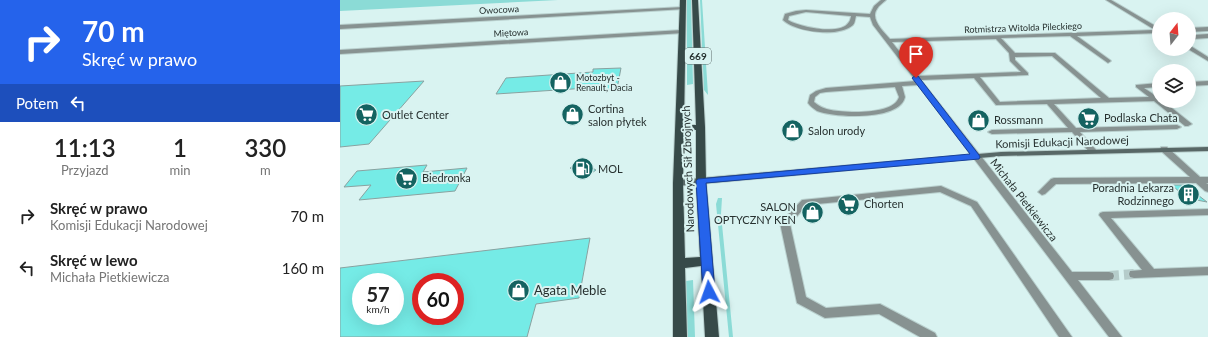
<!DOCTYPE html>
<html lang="pl">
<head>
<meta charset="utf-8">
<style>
	:root { --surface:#fff; --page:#f6f6f6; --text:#222; --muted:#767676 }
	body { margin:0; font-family:Lato,sans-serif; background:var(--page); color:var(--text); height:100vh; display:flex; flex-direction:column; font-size:15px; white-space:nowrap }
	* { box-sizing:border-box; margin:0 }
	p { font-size:13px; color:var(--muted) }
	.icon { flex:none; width:22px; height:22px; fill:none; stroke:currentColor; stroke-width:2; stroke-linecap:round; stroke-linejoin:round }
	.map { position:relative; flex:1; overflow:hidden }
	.sheet { display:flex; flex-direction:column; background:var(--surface); width:340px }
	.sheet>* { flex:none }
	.guide { background:#2563eb; color:#fff; overflow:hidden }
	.needle { width:26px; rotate:17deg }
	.controls { position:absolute; left:812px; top:12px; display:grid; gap:8px }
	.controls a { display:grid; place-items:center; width:44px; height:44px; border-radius:50%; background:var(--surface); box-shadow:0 4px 16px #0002; font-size:20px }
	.speed { position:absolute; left:12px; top:273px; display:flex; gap:8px; font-size:20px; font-weight:700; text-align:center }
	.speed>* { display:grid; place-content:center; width:52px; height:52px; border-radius:50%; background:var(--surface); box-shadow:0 4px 16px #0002; line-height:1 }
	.speed small { font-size:10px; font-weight:400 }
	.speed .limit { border:6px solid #d22; background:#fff; color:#111 }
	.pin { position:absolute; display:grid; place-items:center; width:34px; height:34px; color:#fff; margin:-41px -17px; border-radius:50% 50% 50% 0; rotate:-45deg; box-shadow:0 0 4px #0007 }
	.pin .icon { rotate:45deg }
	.me { position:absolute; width:44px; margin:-22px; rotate:356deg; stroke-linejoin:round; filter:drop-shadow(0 0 3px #0008) }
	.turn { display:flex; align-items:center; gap:14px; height:84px; padding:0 16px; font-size:18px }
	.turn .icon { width:52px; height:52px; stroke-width:2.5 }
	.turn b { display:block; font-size:28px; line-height:34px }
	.then { display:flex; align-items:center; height:38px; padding:0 16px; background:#0003; gap:8px; font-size:15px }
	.eta { display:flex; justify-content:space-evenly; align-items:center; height:68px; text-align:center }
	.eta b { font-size:24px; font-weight:600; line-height:28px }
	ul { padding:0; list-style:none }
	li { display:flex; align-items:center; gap:12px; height:52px; padding:0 16px }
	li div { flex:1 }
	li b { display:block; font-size:15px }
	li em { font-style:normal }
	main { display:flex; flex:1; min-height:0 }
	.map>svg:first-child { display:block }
	.green { fill:#8bdbd6 }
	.building { fill:#75ebe6; stroke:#89a2a0; fill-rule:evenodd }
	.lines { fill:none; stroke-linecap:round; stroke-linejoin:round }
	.street-tunnel { stroke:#b5ccca; stroke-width:10; stroke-dasharray:10 5; stroke-linecap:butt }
	.street-casing { stroke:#b9d0ce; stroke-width:2 }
	.secondary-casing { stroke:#b9d0ce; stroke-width:2 }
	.primary-casing { stroke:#b9d0ce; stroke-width:2 }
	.street { fill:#879291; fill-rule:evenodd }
	.secondary { fill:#586766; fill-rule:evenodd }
	.primary { fill:#374a49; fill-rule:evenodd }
	.route { fill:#2563eb; stroke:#184099 }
	.labels { text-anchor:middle; stroke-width:4; stroke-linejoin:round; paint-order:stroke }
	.far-street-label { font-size:9px; fill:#273130; stroke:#d9f3f1 }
	.far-poi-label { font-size:9px; fill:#273130; stroke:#d9f3f1; text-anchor:start }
	.shield { fill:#d9f3f1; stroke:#5c6b6a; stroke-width:1 }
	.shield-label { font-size:10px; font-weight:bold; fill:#273130 }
	.poi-label { font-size:11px; fill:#273130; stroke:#d9f3f1; text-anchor:start }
	.street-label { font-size:11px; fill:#273130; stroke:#d9f3f1 }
	.near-poi-label { font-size:13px; fill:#273130; stroke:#d9f3f1; text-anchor:start }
</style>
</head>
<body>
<main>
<section class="sheet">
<div class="guide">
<div class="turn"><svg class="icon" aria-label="right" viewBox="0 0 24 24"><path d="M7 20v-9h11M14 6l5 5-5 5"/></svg><div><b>70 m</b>Skręć w prawo</div></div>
<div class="then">Potem<svg class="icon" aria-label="left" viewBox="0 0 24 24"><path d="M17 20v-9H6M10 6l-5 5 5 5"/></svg></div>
</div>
<div class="eta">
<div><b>11:13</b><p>Przyjazd</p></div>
<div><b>1</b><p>min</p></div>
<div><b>330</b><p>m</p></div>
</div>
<ul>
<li><svg class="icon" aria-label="right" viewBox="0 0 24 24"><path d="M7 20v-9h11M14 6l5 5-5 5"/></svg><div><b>Skręć w prawo</b><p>Komisji Edukacji Narodowej</p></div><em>70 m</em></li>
<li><svg class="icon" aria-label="left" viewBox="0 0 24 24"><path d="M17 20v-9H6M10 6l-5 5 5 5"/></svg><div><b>Skręć w lewo</b><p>Michała Pietkiewicza</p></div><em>160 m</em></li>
</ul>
</section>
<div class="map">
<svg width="868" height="337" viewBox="0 0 868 337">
	<rect width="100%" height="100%" fill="#d9f3f1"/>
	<path class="green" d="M0 0H218L0 11Z
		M347 0H351L353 84 347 85Z
		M360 0H362L368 95 364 90Z
		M378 198H382L381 214 393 337H389L376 204Z
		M353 280 355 337H347L346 281Z"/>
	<path class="building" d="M281 68 277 89 247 91 248 88 156 94 166 78 253 72V69Z
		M84 81 29 144 0 147V86Z
		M241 162 256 170 246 177 230 168Z
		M87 165 83 172 127 168 115 191 19 200 31 185 4 187 17 171Z
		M832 185H845L867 202 846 198Z
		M250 238 239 298 196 304 187 337H0V268ZM21 282H55V316H21ZM81 282H115V316H81Z"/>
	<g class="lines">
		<path class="street-tunnel" d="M769 276 794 274"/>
		<defs>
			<path id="street" d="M541 0H546C543 3 539 5 537 9 530 19 543 31 550 39L815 30 766 0H771L819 28V33L737 36 770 60 771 61 768 63 730 36 661 38 675 53H715L769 98 809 97 796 87V85L819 83V87L804 88 819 98V101H823L852 124 848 126H845L814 101 714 104 736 128 837 125 841 127 837 129 740 132 757 151 753 153H750L732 132 652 134 648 132 652 130 728 128 707 104 656 105 634 78 581 80 732 272H769L773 273 774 276 773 279 769 280H738L782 337H769L578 85 562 86 565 97C560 121 495 118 477 111 474 109 470 106 468 103L470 95 476 91 486 88 576 81 533 25 530 17 516 16C515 19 515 23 513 25 499 38 455 32 443 20L445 14 456 11 466 10 530 14 534 6ZM466 12 511 16C511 17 510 21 509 22 501 36 459 27 448 20L449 16ZM656 39 669 53 670 61 681 72 578 76 552 42ZM712 56 761 98 660 102 640 77 688 75V73L675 60V57ZM555 87 559 97C554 115 506 113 491 110 485 109 480 107 474 102L475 97 480 93 486 92Z
				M343 7 345 8V9L0 29V25Z
				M868 27V31L849 32V28Z
				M342 30 344 31V33L0 54V50Z
				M868 34V38L853 39 850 37 853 35Z
				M849 45 868 57V61L848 49Z
				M868 81V85L849 86V82Z
				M821 147H827L860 177H868V183H866L868 184V192L865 191 856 183 716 184 705 194 702 195 698 192 711 179 714 178 850 177 821 151 820 149Z
				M601 186 637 202 732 337H719L631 206 600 192 467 205 450 224 466 297 486 308 540 304 595 333 597 337H580L539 314 485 318 457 303 440 223 462 200Z
				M868 209V215L771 218 814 269 868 267V275L794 278 790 277 789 274 790 271 802 270 759 215 760 213 763 212Z"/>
			<path id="secondary" d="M868 147V151L661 156 338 186 334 183 338 180 661 152Z"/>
			<path id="primary" d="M340 0H346L344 125H356L352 0H358L365 127 366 181 379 337H365L361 266 345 268 347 337H333V183ZM344 130H356V181L360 257 345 258 343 183Z"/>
		</defs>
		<use href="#street" class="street-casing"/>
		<use href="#secondary" class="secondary-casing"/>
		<use href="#primary" class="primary-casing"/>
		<use href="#street" class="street"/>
		<use href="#secondary" class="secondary"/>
		<use href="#primary" class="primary"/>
	</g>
	<path class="route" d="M576 75 578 76 639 155 640 157 639 159 366 183 375 292 373 295 369 297 365 295 363 292 356 181 358 179 630 154 572 78Z"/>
	<defs>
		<symbol id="shop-disc" viewBox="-11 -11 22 22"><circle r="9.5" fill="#146361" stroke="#d9f3f1"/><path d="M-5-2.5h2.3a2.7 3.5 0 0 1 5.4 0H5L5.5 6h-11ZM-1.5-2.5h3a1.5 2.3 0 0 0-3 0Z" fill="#fff"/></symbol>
		<symbol id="supermarket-disc" viewBox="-11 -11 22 22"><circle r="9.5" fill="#146361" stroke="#d9f3f1"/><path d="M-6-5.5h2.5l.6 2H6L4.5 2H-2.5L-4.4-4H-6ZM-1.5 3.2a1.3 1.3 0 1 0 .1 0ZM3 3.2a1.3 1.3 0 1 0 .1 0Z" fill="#fff"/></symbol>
		<symbol id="fuel-disc" viewBox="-11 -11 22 22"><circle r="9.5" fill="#146361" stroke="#d9f3f1"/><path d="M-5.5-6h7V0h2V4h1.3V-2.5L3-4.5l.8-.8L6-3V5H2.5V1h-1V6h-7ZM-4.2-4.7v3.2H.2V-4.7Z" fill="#fff"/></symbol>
		<symbol id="building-disc" viewBox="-11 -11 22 22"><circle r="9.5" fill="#146361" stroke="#d9f3f1"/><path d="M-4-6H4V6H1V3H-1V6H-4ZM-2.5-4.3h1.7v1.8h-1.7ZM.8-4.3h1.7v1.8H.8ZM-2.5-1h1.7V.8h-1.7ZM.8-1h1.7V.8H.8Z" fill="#fff"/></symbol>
	</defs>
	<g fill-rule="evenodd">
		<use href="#shop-disc" x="208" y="70" width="25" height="25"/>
		<use href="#supermarket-disc" x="14" y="102" width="25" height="25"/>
		<use href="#shop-disc" x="220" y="102" width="25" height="25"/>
		<use href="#supermarket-disc" x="736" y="106" width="25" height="25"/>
		<use href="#shop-disc" x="626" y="108" width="25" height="25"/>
		<use href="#shop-disc" x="440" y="118" width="25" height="25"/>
		<use href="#fuel-disc" x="230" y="156" width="25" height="25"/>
		<use href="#supermarket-disc" x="54" y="166" width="25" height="25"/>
		<use href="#building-disc" x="836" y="182" width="25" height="25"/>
		<use href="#supermarket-disc" x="496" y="192" width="25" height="25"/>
		<use href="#shop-disc" x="460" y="200" width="25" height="25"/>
		<use href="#shop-disc" x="166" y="278" width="25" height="25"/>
	</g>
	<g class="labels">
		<g class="far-street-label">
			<text transform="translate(159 10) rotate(-3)" y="3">Owocowa</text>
			<text transform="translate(683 28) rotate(-2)" y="3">Rotmistrza Witolda Pileckiego</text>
			<text transform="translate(171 33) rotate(-3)" y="3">Miętowa</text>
		</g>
		<g class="far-poi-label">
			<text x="236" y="81">Motozbyt -<tspan x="236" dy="10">Renault, Dacia</tspan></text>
		</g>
		<rect class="shield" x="345" y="48" width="26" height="16" rx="3"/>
		<g class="shield-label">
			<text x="358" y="60">669</text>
		</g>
		<g class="poi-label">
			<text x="248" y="113">Cortina<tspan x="248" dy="13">salon płytek</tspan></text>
			<text x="42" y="119">Outlet Center</text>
			<text x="764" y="122">Podlaska Chata</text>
			<text x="654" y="124">Rossmann</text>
			<text x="468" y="135">Salon urody</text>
			<text x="258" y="173">MOL</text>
			<text x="82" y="182">Biedronka</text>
			<text x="834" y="192" text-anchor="end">Poradnia Lekarza<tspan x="834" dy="13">Rodzinnego</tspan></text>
			<text x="524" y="208">Chorten</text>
			<text x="456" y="211" text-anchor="end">SALON<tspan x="456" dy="13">OPTYCZNY KEN</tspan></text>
		</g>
		<g class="street-label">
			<text transform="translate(722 142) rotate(-2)" y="4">Komisji Edukacji Narodowej</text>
			<text transform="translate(348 169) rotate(-92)" y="4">Narodowych Sił Zbrojnych</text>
			<text transform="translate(684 200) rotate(52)" y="4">Michała Pietkiewicza</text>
		</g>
		<g class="near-poi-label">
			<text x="194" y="295">Agata Meble</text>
		</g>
	</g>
</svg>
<div class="controls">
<a><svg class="needle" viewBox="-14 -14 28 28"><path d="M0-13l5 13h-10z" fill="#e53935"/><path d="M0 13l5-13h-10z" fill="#767676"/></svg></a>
<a><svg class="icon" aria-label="layers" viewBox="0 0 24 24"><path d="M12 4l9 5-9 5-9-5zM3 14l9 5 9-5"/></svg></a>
</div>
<div class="speed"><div>57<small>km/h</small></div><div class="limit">60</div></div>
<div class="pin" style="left:576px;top:78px;background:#d93025"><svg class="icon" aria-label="arrive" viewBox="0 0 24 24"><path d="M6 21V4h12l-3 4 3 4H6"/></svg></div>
<svg class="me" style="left:369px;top:292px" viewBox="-20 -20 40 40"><path d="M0-17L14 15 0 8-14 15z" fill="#2563eb" stroke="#fff" stroke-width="4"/></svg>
</div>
</main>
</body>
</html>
